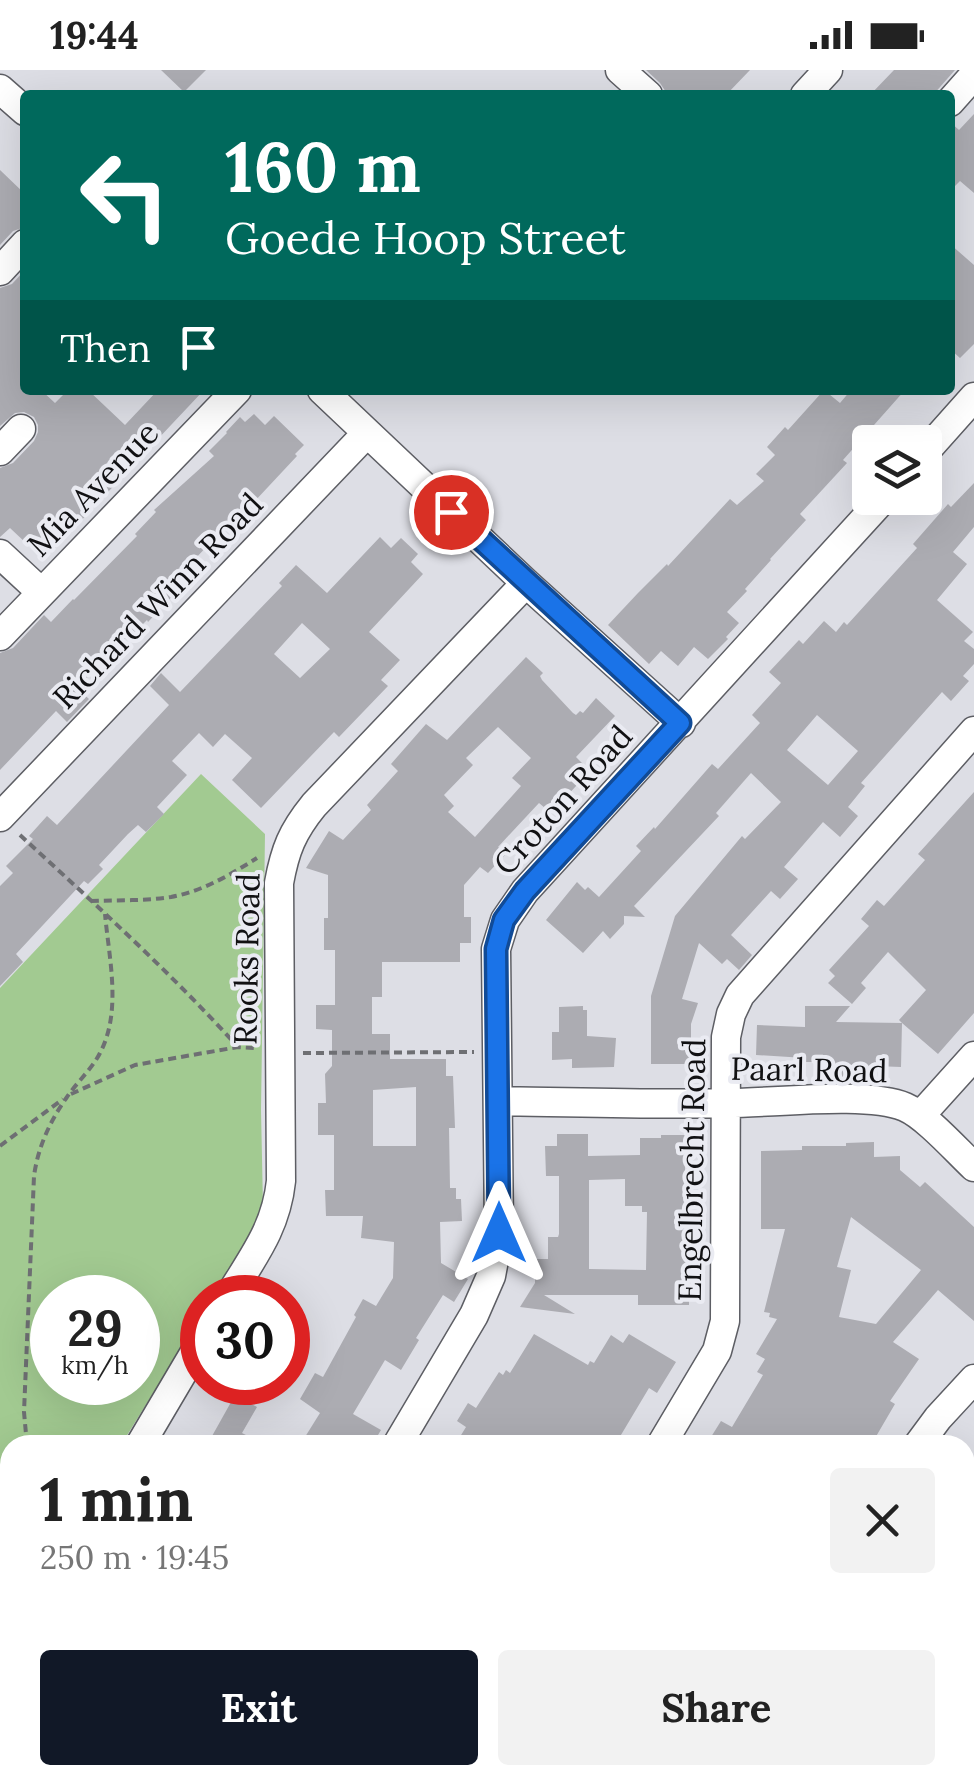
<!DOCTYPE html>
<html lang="en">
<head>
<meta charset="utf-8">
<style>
	:root { --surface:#fff; --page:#f2f2f2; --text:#222; --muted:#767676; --accent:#111827 }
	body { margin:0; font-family:Lora,serif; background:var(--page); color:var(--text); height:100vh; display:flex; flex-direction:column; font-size:38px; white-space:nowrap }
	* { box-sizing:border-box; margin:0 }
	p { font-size:32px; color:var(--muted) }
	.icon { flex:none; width:55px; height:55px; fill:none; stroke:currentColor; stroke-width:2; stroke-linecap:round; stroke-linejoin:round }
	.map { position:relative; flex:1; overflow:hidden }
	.side { position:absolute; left:0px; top:1365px; width:975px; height:350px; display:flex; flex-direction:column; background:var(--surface); border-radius:30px 30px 0 0; box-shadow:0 10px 40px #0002 }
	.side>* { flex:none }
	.top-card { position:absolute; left:20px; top:20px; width:935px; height:305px; border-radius:10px; box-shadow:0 10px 40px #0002; background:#00695c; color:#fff; overflow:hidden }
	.controls { position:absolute; left:852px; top:355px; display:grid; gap:20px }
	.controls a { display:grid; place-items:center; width:90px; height:90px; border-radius:10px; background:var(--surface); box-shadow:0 10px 40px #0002; font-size:50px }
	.speed { position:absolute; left:30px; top:1205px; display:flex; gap:20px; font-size:50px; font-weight:700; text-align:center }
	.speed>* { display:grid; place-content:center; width:130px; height:130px; border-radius:50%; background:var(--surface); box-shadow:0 10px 40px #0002; line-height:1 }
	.speed small { font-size:25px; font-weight:400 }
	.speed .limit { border:15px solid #d22; background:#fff; color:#111 }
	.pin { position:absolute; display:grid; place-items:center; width:85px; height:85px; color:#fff; margin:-42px; border:5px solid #fff; border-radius:50%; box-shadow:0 2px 10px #0007 }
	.me { position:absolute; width:110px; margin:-55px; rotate:0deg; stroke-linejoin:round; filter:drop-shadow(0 0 8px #0008) }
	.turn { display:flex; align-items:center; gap:35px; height:210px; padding:0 40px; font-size:45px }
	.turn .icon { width:130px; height:130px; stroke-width:2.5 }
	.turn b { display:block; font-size:70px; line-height:85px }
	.then { display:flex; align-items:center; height:95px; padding:0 40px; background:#0003; gap:20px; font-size:38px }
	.round { display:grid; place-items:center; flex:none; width:105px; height:105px; border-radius:10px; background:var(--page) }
	.overview { display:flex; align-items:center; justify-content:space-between; height:170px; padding:0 40px }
	h1 { font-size:60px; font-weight:800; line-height:75px }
	.action { display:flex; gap:20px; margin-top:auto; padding:20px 40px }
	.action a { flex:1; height:115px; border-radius:10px; background:var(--accent); color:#fff; font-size:40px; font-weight:800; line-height:115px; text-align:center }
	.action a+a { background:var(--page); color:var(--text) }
	.status { display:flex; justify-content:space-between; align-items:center; height:70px; padding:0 50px; background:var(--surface); direction:ltr }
	.status svg { height:28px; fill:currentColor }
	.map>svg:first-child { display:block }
	.green { fill:#a2ca91; fill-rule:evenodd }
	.building { fill:#acacb2; fill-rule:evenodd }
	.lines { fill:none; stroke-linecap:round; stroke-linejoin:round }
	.minor-casing { stroke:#5d5e64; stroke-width:31 }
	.path { stroke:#6e6f73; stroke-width:4; stroke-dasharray:8 5; stroke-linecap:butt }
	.minor { stroke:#fff; stroke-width:28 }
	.route-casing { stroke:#114b97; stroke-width:25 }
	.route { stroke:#1a73e8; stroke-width:18 }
	.labels { text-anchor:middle; stroke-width:8; stroke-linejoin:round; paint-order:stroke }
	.street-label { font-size:32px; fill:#111113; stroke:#eaebf2 }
</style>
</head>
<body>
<div class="status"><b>19:44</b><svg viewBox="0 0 49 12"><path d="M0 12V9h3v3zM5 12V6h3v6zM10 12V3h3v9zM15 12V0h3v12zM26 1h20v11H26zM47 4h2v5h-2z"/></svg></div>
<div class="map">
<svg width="974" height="1715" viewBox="0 0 974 1715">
	<rect width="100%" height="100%" fill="#dddee5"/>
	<path class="green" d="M201 704 265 764 261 1040 263 1136 255 1160 213 1227 202 1228V1244L121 1375H10V1564L0 1569V918ZM52 1228H138V1312H52Z"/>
	<path class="building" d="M161 0H206L184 22Z
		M646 0H750L726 25H668L660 13Z
		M894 0H955L933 25H870Z
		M974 44V123L960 111 950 121V52L959 60Z
		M0 100 25 124V157L13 161 0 175Z
		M950 174 974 195V274L960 288 950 279Z
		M25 200V320H41L55 333 68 320H88L125 355 158 320H204L44 490 10 458 0 467V398L13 393 34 371 38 362V355L34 347 24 342 15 343 0 356V218L12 214Z
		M824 320 840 333 851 320H905L843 390 847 393 800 444 806 450 770 489 771 490 745 519 747 521 727 542 739 553 726 567 728 569 708 589 694 577 678 596 661 581 649 594 608 555 638 523 667 494 668 496 730 429 737 435 764 411 756 404 775 385 767 377 785 357 788 360Z
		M254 344 265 355 274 346 304 375 295 384 297 386 238 449 236 446 192 492 203 502 190 516 186 512 148 552 147 550 127 570 125 568 77 618 89 629 67 652 56 641 0 700V583L13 578 44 545 51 552 73 529 74 530 137 466 135 464 156 442 154 440 214 386 209 381 227 363 226 362 240 347 245 352Z
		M974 413V457L953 482 967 494 937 530 973 562 964 571 974 579V594L963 606 969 611 951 631 942 622 861 713 865 716 848 737 858 746 840 767 823 752 784 797 798 809 780 829 771 821 731 865 752 885 739 900 727 889 722 894 699 873 682 929 698 933 691 954V994H651V926L675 846 742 766 745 769 781 732 751 703 716 743 719 746 634 836 645 847 624 846V854L610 869 603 861 583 883 546 850 577 812 585 820 588 817 599 827 641 781 636 776 654 757 655 759 712 694 718 699 760 653 752 645 781 613 769 602 799 570 803 574 824 551 836 562 844 552 847 555 917 478 913 474 948 434 951 437ZM817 645 858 681 828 715 787 680Z
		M380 467 391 478 401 468 418 484 411 492 423 504 369 562 400 590 381 610 388 616 339 667 334 662 261 738 232 710 252 688 225 664 213 677 199 663 172 691 187 705 157 737 164 744 146 762 138 755 128 764 99 795 103 799 88 814 84 811 16 884 23 892 0 916V816L13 803 6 796 33 769 29 766 47 746 57 755 169 635 150 616 161 603 180 622 282 516 279 513 296 495 327 523ZM302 553 330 579 300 608 274 584Z
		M526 587 543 603 540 606 542 610 573 643 576 645 580 641 583 643 596 628 615 646 576 687 590 701 551 743 539 733 498 777 506 784 488 803 480 797 464 815V847H471V873H460V892H382V927H372V964H390V989H446V1006H453L455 1058H449L450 1118H456V1129H461L462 1151 440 1152 441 1193 468 1209 454 1232 443 1225 416 1268 419 1270 401 1300 385 1290 353 1344 381 1360 372 1375H353L341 1367 337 1375H300L320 1343 300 1329 315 1303 323 1307 356 1247 354 1245 363 1229 376 1236 393 1208 394 1172 361 1168 363 1146H326L325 1120H334V1065H318V1033H326L325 1004 332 996V960L316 959V935H335V880H324V848H328V805L306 798 329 761 343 770 371 740 367 735 398 701 391 694 426 654 447 670ZM498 657 531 688 512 708 521 716 475 767 448 742 454 736 444 725 473 695 466 688ZM416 1017V1076H373V1020Z
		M974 722V943L938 984 902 953 901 997 849 995V1010H831V992H805V988L756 985 757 955 805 957V936H850L836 952 902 953 899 950 926 920 888 882 861 913 866 918 852 934 828 913 835 906 829 900 869 856 861 849 877 830 884 836 925 790 918 784Z
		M583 936V940H587V966L616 968 614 997 572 998V989L552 990V962H559V937Z
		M557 1064H588V1086L640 1085V1068H661V1065H685V1118H690L689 1235H638V1225H544L575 1244 520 1237 535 1213V1189H548V1167H558L559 1164V1106H546L545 1076H557ZM625 1109V1136H642V1142H647L646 1200 589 1199V1110Z
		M874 1072V1087L900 1086V1100L920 1117 925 1112 974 1157V1251L938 1220 893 1272 919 1289 890 1331 895 1334 871 1375H706L721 1351 732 1357 763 1305 757 1302 765 1289 756 1284 777 1249 769 1247 770 1243 764 1242 785 1159H761V1081L802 1080V1076H846V1073ZM851 1147 921 1200 876 1254 839 1247 851 1200 837 1197Z
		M534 1264 588 1295 590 1291 594 1293 611 1265 623 1273 629 1264 676 1292 657 1323 649 1318 615 1375H455L466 1357 457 1351 468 1333 476 1338 499 1302 503 1305 506 1300 510 1303Z
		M235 1325 257 1337 242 1363 265 1375H207Z"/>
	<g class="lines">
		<defs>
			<path id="minor" d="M620 0 648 25
				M0 19 25 41
				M805 25 828 0
				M950 32 974 5
				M0 201 25 174
				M322 320 526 513 681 653
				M0 381 21 359
				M925 382 974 327
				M0 484 41 522
				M0 566 237 320
				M0 747 367 363
				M499 1031C576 1032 653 1035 729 1033 773 1033 868 1021 905 1037 926 1046 956 1080 974 1097
				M920 1046 974 986
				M228 1228C252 1188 276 1159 281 1111L279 813C285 780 292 762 314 735L526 513
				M140 1375 202 1270
				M397 1375 474 1245 491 1206 499 1163 496 879 505 850 525 821 884 428
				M661 1375 717 1281 725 1251 726 967 731 944 740 925 974 661
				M918 1375 938 1348 974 1309
				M965 1416 974 1421
				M0 1578 10 1574
				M192 1715 199 1705
				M457 1715 463 1705
				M713 1715 719 1705"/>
		</defs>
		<use href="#minor" class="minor-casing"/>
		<path class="path" d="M20 765C95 834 170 902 238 977L254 978
			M91 831C117 830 145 831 171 827 203 821 230 805 257 788
			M303 983 474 982
			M71 1024 135 995 238 977
			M0 1076 63 1029
			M27 1375 24 1342 34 1106C38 1077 50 1051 67 1027 77 1012 92 999 100 983 122 941 109 889 105 844"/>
		<use href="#minor" class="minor"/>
	</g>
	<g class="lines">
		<defs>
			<path id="route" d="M451 442 680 653 525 821 504 850 496 879 499 1163"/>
		</defs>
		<use href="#route" class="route-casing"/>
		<use href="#route" class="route"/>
	</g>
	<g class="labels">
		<g class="street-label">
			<text transform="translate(93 419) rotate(-46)" y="11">Mia Avenue</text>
			<text transform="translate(158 531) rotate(-46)" y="11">Richard Winn Road</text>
			<text transform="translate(563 730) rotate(-48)" y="11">Croton Road</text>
			<text transform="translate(247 889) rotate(-89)" y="11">Rooks Road</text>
			<text transform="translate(809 1000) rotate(1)" y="11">Paarl Road</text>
			<text transform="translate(692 1100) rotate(-89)" y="11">Engelbrecht Road</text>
		</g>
	</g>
</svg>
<div class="controls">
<a><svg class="icon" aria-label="layers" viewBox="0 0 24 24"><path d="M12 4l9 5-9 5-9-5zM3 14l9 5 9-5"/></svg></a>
</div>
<div class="speed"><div>29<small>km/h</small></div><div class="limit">30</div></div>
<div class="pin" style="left:451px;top:442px;background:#d93025"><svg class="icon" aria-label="arrive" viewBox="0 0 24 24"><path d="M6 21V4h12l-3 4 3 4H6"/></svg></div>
<svg class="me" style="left:499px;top:1163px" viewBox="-20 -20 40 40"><path d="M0-17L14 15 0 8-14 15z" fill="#1a73e8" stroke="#fff" stroke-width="4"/></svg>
<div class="top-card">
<div class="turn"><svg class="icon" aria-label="left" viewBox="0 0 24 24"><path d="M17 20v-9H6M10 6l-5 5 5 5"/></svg><div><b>160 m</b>Goede Hoop Street</div></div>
<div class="then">Then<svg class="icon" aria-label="arrive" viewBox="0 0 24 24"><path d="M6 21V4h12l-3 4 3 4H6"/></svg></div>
</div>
<section class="side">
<div class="overview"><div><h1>1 min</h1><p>250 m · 19:45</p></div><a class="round"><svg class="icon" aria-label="close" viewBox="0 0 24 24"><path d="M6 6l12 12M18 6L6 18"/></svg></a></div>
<div class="action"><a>Exit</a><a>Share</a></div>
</section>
</div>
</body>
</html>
